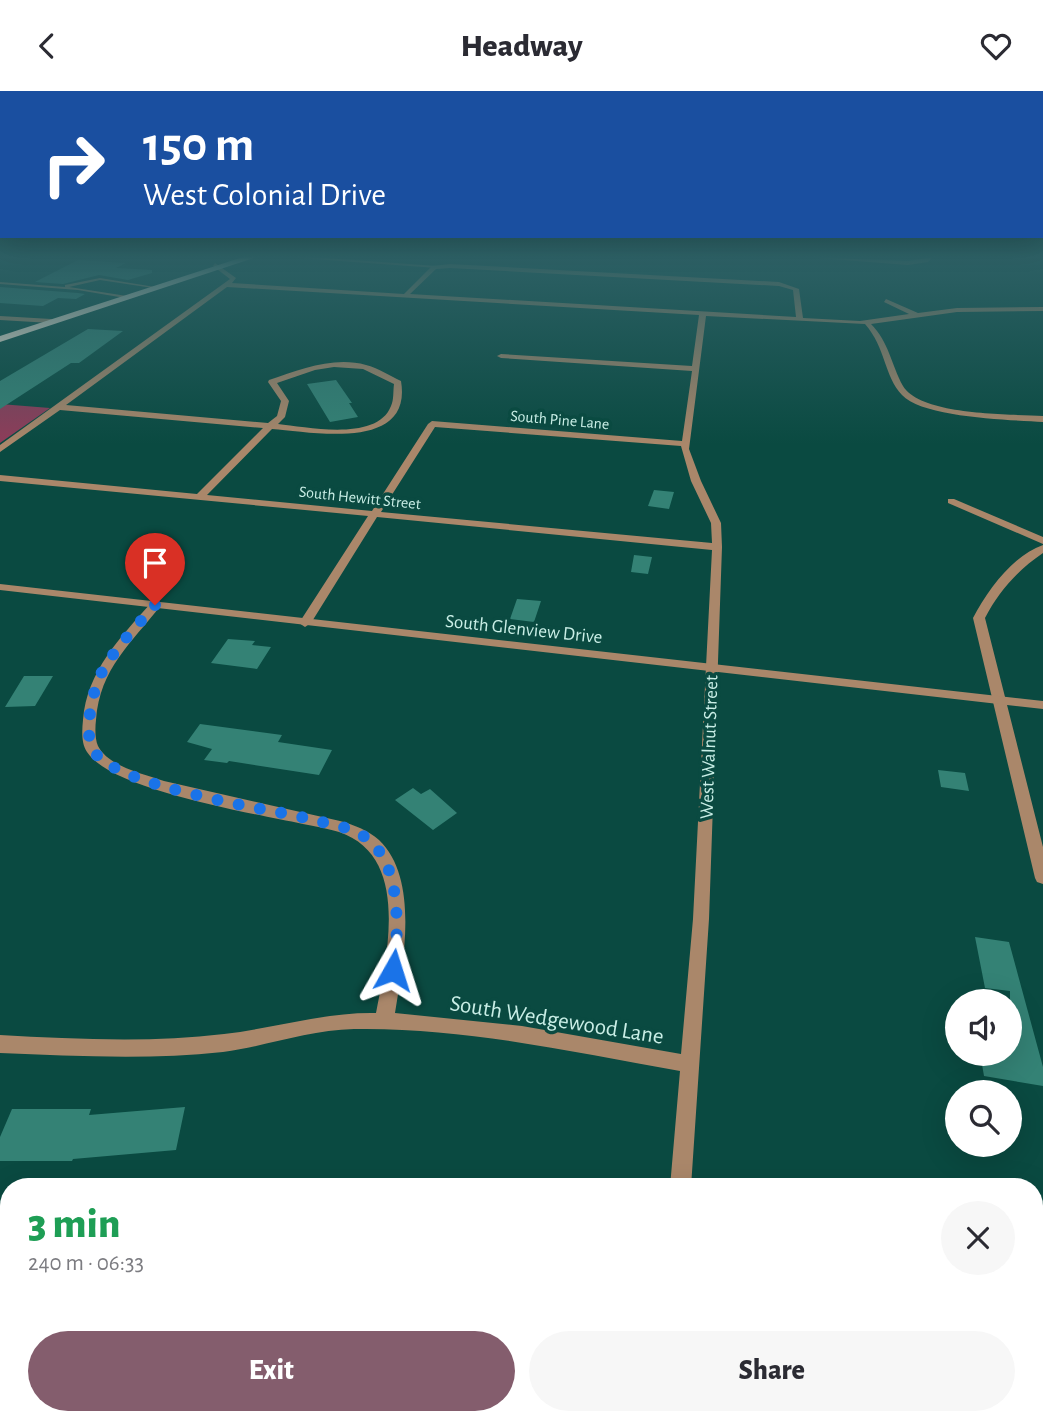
<!DOCTYPE html>
<html lang="en">
<head>
<meta charset="utf-8">
<style>
	:root { --surface:#fff; --page:#f7f7f7; --text:#2b2b33; --muted:#7c7c81; --accent:#845d6d }
	body { margin:0; font-family:"Alegreya Sans",sans-serif; background:var(--page); color:var(--text); height:100vh; display:flex; flex-direction:column; font-size:26px; white-space:nowrap }
	* { box-sizing:border-box; margin:0 }
	p { font-size:23px; color:var(--muted) }
	.icon { flex:none; width:38px; height:38px; fill:none; stroke:currentColor; stroke-width:2; stroke-linecap:round; stroke-linejoin:round }
	.map { position:relative; flex:1; overflow:hidden }
	.details { position:absolute; left:0px; top:1087px; width:1043px; height:247px; display:flex; flex-direction:column; background:var(--surface); border-radius:28px 28px 0 0; box-shadow:0 7px 28px #0002 }
	.details>* { flex:none }
	.banner { position:absolute; left:0px; top:0px; width:1043px; height:147px; box-shadow:0 7px 28px #0002; background:#1a4fa0; color:#fff; overflow:hidden }
	.tools { position:absolute; left:945px; top:898px; display:grid; gap:14px }
	.tools a { display:grid; place-items:center; width:77px; height:77px; border-radius:50%; background:var(--surface); box-shadow:0 7px 28px #0002; font-size:35px }
	.pin { position:absolute; display:grid; place-items:center; width:60px; height:60px; color:#fff; margin:-72px -30px; border-radius:50% 50% 50% 0; rotate:-45deg; box-shadow:0 0 7px #0007 }
	.pin .icon { rotate:45deg }
	.me { position:absolute; width:77px; margin:-38px; rotate:6deg; stroke-linejoin:round; filter:drop-shadow(0 0 5px #0008) }
	.turn { display:flex; align-items:center; gap:24px; height:147px; padding:0 28px; font-size:32px }
	.turn .icon { width:91px; height:91px; stroke-width:2.5 }
	.turn b { display:block; font-size:49px; line-height:60px }
	.round { display:grid; place-items:center; flex:none; width:74px; height:74px; border-radius:37px; background:var(--page) }
	.head { display:flex; align-items:center; justify-content:space-between; height:119px; padding:0 28px }
	h1 { font-size:42px; font-weight:800; line-height:52px; color:#1e9e55 }
	.primary-button { display:flex; gap:14px; margin-top:auto; padding:14px 28px }
	.primary-button a { flex:1; height:80px; border-radius:42px; background:var(--accent); color:#fff; font-size:28px; font-weight:800; line-height:80px; text-align:center }
	.primary-button a+a { background:var(--page); color:var(--text) }
	header { display:flex; justify-content:space-between; align-items:center; height:91px; padding:0 28px; background:var(--surface); font-size:32px; font-weight:800 }
	.map>svg:first-child { display:block }
	.green { fill:#8e3c59 }
	.building { fill:#348275 }
	.lines { fill:none; stroke-linecap:round; stroke-linejoin:round }
	.service { fill:#aa876a; fill-rule:evenodd }
	.minor { fill:#aa876a; fill-rule:evenodd }
	.tertiary { fill:#aa876a; fill-rule:evenodd }
	.trunk { fill:#fce7d6; fill-rule:evenodd }
	.route { stroke:#1a73e8; stroke-width:12; stroke-dasharray:0 21.6 }
	.labels { text-anchor:middle; stroke-width:7; stroke-linejoin:round; paint-order:stroke }
	.far-street-label { font-size:16px; fill:#c9eee6; stroke:#0a4a41 }
	.street-label { font-size:19px; fill:#c9eee6; stroke:#0a4a41 }
	.near-street-label { font-size:23px; fill:#c9eee6; stroke:#0a4a41 }
</style>
</head>
<body>
<header><svg class="icon" aria-label="back" viewBox="0 0 24 24"><path d="M15 5l-7 7 7 7"/></svg>Headway<svg class="icon" aria-label="heart" viewBox="0 0 24 24"><path d="M12 20l-8-8c-3-5 5-10 8-4 3-6 11-1 8 4z"/></svg></header>
<div class="map">
<svg width="1043" height="1332" viewBox="0 0 1043 1332">
	<rect width="100%" height="100%" fill="#0a4a41"/>
	<path class="green" d="M0 313 50 317 0 352Z"/>
	<path class="building" d="M78 169 126 172 116 177 152 179V182L128 189 99 184 63 193 35 191Z
		M0 196 78 202 85 203 76 208 58 207 43 215 0 212Z
		M88 238 123 240 79 272H71L0 318V290Z
		M336 289 352 312H349L358 326 330 331 307 293Z
		M654 399 674 401 669 418 648 415Z
		M634 464 652 466 648 483 631 481Z
		M517 508 541 510 534 531 510 528Z
		M228 548 255 550 252 554 271 556 257 578 211 572Z
		M24 585H53L35 615 5 616Z
		M200 633 282 644 278 651 332 659 319 684 229 670 227 672 204 669 212 658 187 651Z
		M938 679 965 682 969 700 941 696Z
		M413 697 421 703 430 698 457 722 433 739 395 709Z
		M975 846 1009 851 1043 976V995L984 985 980 962H1010V900L985 897Z
		M185 1016 176 1059 73 1068 72 1070H0V1046L12 1018H91L89 1024Z"/>
	<g class="lines">
		<path class="service" d="M312 166 437 175 439 176 437 177 285 166Z
			M100 187 155 196 153 197 100 189 69 196 127 205 125 207 78 199 0 193V191L65 196V194Z"/>
		<path class="minor" d="M805 166 908 170 933 166 928 171 908 174Z
			M215 172 236 187 232 192 404 203 432 175 450 173 779 191 799 198 803 227 860 230 909 223 884 211 886 208 918 222 957 217 1043 216V220L957 221 871 233C889 251 891 273 903 295 921 325 1011 323 1043 325V331C1012 329 923 327 902 304 884 285 886 257 865 233L706 225 689 358 701 390 721 432 722 456 709 828 691 1096H670L680 980C572 961 463 936 354 938 309 939 267 955 223 961 149 969 74 965 0 962V944C74 948 150 952 224 943 276 937 324 921 376 922 387 865 411 765 339 741 286 727 115 704 87 661 81 652 82 639 83 629 87 580 120 547 151 512L155 511 161 514C131 553 100 577 96 629 95 637 95 648 98 655 109 676 144 683 164 690L340 730C354 734 368 739 379 749 420 788 403 873 395 922L522 935 681 963 693 828 712 459 377 426 311 532 305 536 299 532 368 425 0 390V384L197 403 263 337 60 319 0 361V354L230 188 213 175ZM450 177 779 195 793 199 796 226 410 203 436 178ZM227 196 699 224 692 275 501 263 497 265 501 267 692 280 682 350 432 330 428 333 372 420 207 404 272 338C312 341 413 361 401 290 390 285 378 277 366 274 333 265 300 279 269 289L268 291 281 310 277 325 268 332 66 314ZM334 276 363 278 394 293C393 300 394 309 391 315 377 351 307 336 278 333L285 326 289 310 277 292 315 279ZM435 336 681 355 691 390 711 432 712 452 381 421Z
			M0 225 51 228 54 230 51 232 0 229Z
			M948 408H954L1043 446V453L948 412Z
			M1043 454V462C1018 479 999 500 985 527L1043 756V793L1037 791 1035 787 973 527C988 499 1012 465 1043 454Z
			M642 1325H666L665 1332H641Z"/>
		<path class="tertiary" d="M0 493 1043 610V618L0 499Z"/>
		<path class="trunk" d="M243 166H257L0 251V245Z"/>
	</g>
	<linearGradient id="sky" x2="0" y2="1"><stop stop-color="#062924"/><stop offset="0.47" stop-color="#2d6065"/><stop offset="1" stop-color="#2d6065" stop-opacity="0"/></linearGradient>
	<rect width="1043" height="353" fill="url(#sky)"/>
	<g class="lines">
		<path class="route" d="M155 514C137 535 115 557 102 581 93 597 83 642 93 659 116 697 268 717 314 729 338 735 364 738 379 760 400 788 399 845 393 879"/>
	</g>
	<g class="labels">
		<g class="far-street-label">
			<text transform="translate(560 328) rotate(5)" y="6">South Pine Lane</text>
			<text transform="translate(360 406) rotate(6)" y="6">South Hewitt Street</text>
		</g>
		<g class="street-label">
			<text transform="translate(524 537) rotate(6)" y="7">South Glenview Drive</text>
			<text transform="translate(708 656) rotate(-88)" y="7">West Walnut Street</text>
		</g>
		<g class="near-street-label">
			<text transform="translate(557 928) rotate(9)" y="8">South Wedgewood Lane</text>
		</g>
	</g>
</svg>
<div class="tools">
<a><svg class="icon" aria-label="sound" viewBox="0 0 24 24"><path d="M4 9h4l5-4v14l-5-4H4zM17 9q2 3 0 6"/></svg></a>
<a><svg class="icon" aria-label="search" viewBox="0 0 24 24"><circle cx="10" cy="10" r="6"/><path d="M15 15l6 6"/></svg></a>
</div>
<div class="pin" style="left:155px;top:514px;background:#d93025"><svg class="icon" aria-label="arrive" viewBox="0 0 24 24"><path d="M6 21V4h12l-3 4 3 4H6"/></svg></div>
<svg class="me" style="left:393px;top:879px" viewBox="-20 -20 40 40"><path d="M0-17L14 15 0 8-14 15z" fill="#1a73e8" stroke="#fff" stroke-width="4"/></svg>
<div class="banner">
<div class="turn"><svg class="icon" aria-label="right" viewBox="0 0 24 24"><path d="M7 20v-9h11M14 6l5 5-5 5"/></svg><div><b>150 m</b>West Colonial Drive</div></div>
</div>
<section class="details">
<div class="head"><div><h1>3 min</h1><p>240 m · 06:33</p></div><a class="round"><svg class="icon" aria-label="close" viewBox="0 0 24 24"><path d="M6 6l12 12M18 6L6 18"/></svg></a></div>
<div class="primary-button"><a>Exit</a><a>Share</a></div>
</section>
</div>
</body>
</html>
